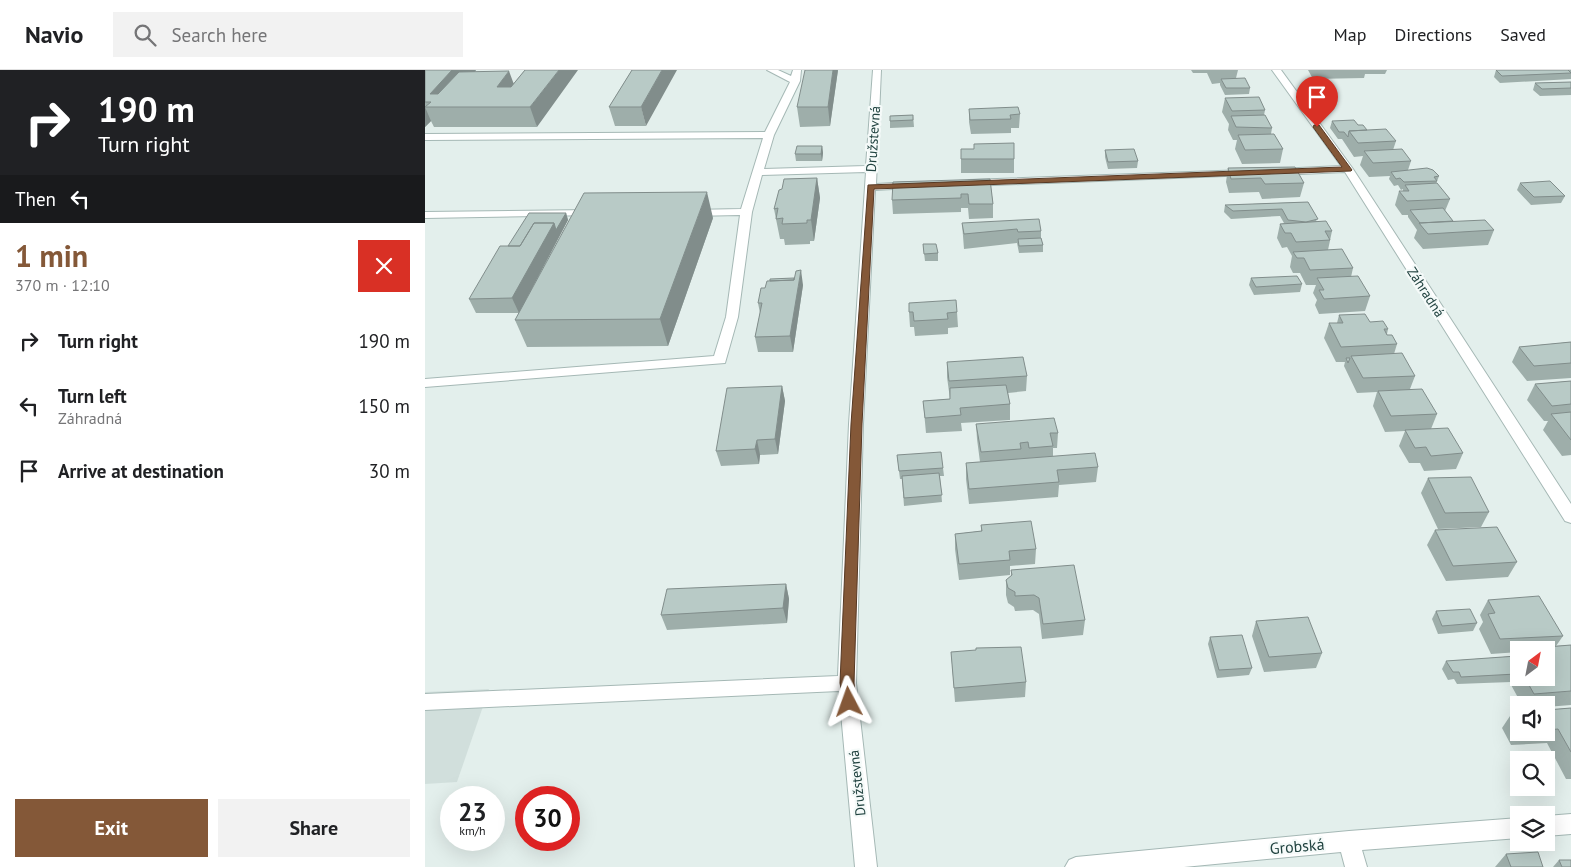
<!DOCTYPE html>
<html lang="en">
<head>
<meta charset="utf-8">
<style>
	:root { --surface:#fff; --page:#f2f2f2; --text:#202124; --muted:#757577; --line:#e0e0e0; --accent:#845838 }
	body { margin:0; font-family:"PT Sans",sans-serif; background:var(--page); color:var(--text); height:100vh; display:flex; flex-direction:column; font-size:19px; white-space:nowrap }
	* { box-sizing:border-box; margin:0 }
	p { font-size:16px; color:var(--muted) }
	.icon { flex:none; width:28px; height:28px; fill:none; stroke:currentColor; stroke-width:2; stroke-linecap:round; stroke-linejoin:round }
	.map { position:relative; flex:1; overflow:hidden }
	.drawer { display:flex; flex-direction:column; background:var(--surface); width:425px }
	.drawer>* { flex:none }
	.banner { background:#202124; color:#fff; overflow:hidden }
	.needle { width:32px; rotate:32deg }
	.tools { position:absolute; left:1085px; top:571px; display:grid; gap:10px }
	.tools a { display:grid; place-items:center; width:45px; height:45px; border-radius:0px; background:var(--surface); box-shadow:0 5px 20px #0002; font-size:25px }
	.speed { position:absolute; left:15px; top:716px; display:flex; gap:10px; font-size:25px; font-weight:700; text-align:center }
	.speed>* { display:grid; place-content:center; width:65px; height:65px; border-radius:50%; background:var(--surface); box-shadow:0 5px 20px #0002; line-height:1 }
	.speed small { font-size:12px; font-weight:400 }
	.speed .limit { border:8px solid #d22; background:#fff; color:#111 }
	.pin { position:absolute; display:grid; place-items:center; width:42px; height:42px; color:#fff; margin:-51px -21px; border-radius:50% 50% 50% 0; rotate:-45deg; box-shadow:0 0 5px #0007 }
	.pin .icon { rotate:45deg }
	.me { position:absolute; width:55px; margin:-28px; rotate:356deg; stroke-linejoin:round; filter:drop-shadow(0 0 4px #0008) }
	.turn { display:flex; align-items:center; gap:18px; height:105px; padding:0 15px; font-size:22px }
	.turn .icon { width:65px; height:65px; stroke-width:2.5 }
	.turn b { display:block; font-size:35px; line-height:42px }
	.then { display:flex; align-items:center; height:48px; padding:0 15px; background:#0003; gap:10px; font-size:19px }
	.round { display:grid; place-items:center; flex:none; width:52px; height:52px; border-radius:0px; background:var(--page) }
	.head { display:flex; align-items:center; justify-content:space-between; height:85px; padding:0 15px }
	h1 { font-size:30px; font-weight:600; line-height:38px; color:var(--accent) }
	.cta { display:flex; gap:10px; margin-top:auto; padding:10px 15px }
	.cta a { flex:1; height:58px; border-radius:0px; background:var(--accent); color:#fff; font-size:20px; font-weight:600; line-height:58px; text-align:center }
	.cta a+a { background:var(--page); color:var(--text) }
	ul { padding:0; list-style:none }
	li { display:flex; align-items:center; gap:15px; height:65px; padding:0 15px }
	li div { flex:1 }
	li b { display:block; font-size:19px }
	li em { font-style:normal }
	header { display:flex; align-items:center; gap:30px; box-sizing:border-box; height:70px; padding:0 25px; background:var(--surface); border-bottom:1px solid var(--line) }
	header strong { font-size:24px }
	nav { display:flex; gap:28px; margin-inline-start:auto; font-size:18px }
	.search { width:350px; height:45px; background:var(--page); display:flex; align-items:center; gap:12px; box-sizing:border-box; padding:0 18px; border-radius:0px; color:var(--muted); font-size:19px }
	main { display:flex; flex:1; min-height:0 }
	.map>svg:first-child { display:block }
	.built { fill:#d1dfdc }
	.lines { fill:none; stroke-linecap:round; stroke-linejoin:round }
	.minor-casing { stroke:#a5b8b5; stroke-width:2 }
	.minor { fill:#fff; fill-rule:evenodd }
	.wall { fill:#9eaeaa }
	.shaded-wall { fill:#818d8b }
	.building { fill:#b8cac6; stroke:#818d8b }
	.route { fill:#845838; stroke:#563924 }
	.labels { text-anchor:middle; stroke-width:4.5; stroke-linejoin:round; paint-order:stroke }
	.street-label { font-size:14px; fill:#214340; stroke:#f5faf9 }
	.near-street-label { font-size:16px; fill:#214340; stroke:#f5faf9 }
</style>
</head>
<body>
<header>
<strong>Navio</strong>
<div class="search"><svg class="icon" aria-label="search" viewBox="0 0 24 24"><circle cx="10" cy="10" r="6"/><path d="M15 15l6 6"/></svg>Search here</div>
<nav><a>Map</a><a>Directions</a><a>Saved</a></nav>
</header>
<main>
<section class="drawer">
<div class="banner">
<div class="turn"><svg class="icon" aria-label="right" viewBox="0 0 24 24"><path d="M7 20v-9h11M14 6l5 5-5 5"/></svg><div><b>190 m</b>Turn right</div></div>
<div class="then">Then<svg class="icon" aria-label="left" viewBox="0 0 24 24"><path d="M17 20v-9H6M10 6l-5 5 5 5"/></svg></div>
</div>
<div class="head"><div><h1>1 min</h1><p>370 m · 12:10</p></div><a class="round" style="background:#d93025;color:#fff"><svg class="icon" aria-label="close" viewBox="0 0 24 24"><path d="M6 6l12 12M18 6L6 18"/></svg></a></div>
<ul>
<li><svg class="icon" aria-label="right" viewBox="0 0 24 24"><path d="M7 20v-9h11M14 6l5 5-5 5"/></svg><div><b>Turn right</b></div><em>190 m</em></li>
<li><svg class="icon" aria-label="left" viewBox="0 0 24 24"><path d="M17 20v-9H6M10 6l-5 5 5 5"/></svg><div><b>Turn left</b><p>Záhradná</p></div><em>150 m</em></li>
<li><svg class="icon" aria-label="arrive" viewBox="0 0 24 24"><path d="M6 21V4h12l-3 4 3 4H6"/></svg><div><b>Arrive at destination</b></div><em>30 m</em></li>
</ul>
<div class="cta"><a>Exit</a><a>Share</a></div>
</section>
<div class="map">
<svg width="1146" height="797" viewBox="0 0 1146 797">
	<rect width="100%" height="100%" fill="#e3efec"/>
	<path class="built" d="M64 619 32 712 0 714V622Z"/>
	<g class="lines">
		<defs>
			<path id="minor" d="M342 0H353L366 6 368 0H376L375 11 349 65 339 99 441 96 448 0H456L451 114 486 112 491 115 486 118 450 120 438 354 431 613 452 797H430L414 621 0 640V624L413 606 424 354 441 102 337 105 327 142 313 247 300 293 0 317V309L289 286 301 247 315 145 266 146 260 143 266 140 316 139 338 68 0 70V64L340 62 365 12Z
				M847 0H856L928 99 1146 434V453L1140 451 920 102 852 105 847 102 852 99 916 96Z
				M821 100 825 101V105L544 116 539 113 544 110Z
				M168 140 172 141V145L0 148V142Z
				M1146 744V764L1121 766V746Z
				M1094 748V768L937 780 942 797H920L916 782 759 797H640L644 790 651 787 924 761Z"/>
		</defs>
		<use href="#minor" class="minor-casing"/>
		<use href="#minor" class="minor"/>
	</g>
	<path class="wall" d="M0 0H51L50 2 89 13 100 0 112 57H9L6 51 0 57Z
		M207 0 221 56H190L184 37Z
		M413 0 405 56 375 57 372 37Z
		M766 0H813L811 8 825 18 824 24 800 25 795 15V13L787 14 782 3H768Z
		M883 0H962L960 4H940L939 8 888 9Z
		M1071 0H1146V9L1075 13 1069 7Z
		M1146 12V25L1115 26 1108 20 1110 13Z
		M800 28 840 40 839 45 847 58 846 64 858 79 855 93 817 94 810 79 812 70H808L803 60 804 54 797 42Z
		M544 39 595 44 594 58H586V63L546 64 544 52Z
		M488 45 489 57 465 58V46Z
		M907 51 933 55 942 60 971 71 968 80 986 91 983 100 1014 106 1011 114 1025 129 1020 141 1028 151 1069 160 1063 175 998 179 989 168 992 160 983 147V145H977L970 135 974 121H978V119L976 120 973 115 969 116 964 109 965 106 944 107 935 95 938 86 929 87 917 69H913L905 58Z
		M397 76 398 83 397 91H371L370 84Z
		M536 79 589 89V103H536Z
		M680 80 713 91 712 98 683 99 680 87Z
		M803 98 879 113 875 127 837 129 834 122 804 123 801 112Z
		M392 108 395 128 389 171H385V174L360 175 359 169H355L349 139 357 119Z
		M565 109 568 134V148L544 149 543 138H536V142L468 144 467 130Z
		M1095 113 1140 126 1136 133 1106 135 1092 120Z
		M883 132 892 152 907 161 903 180 928 198 926 207 945 226 940 241 894 244 890 235 892 230 888 223 891 215H881L875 203H868L865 197 867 186 862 177 857 178 852 168 855 154 859 153 855 146 806 149 799 142 800 135Z
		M141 143 143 150 101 230 288 148 243 276 102 277 90 250 94 243H51L44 229 83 176Z
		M537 153 616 161V168L618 175V182L594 183 592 173 539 179Z
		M498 174 513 183V191H500Z
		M826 208 877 214 875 222 829 225 824 215Z
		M378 215 368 282H333L330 267 335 243 333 233Z
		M484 242H532L533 257 523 258V264L490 266 489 257H485Z
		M914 245 963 259 962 264V265L972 274 969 284 990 306 985 319 1012 344 1006 359 1038 383 1031 399 999 401 995 393H984L974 376 980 361 960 362 948 336 952 322 932 323 919 296 920 292H911L899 268 904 253H912Z
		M1146 272V308L1102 311 1087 292 1094 277Z
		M522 292 602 306 601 321 583 323 585 334V350L536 353 537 361 501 363 498 331 525 329 522 307Z
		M1146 311V385L1137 386 1118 360 1123 351H1119L1102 330 1110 314Z
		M357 316 360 331 353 384 335 385 334 394 296 396 291 381Z
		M551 354 633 363 632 378H628V386L673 397 671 412 634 415 633 427 544 434 541 409V393L555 392 552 369Z
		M472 385 518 398 519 406H515L517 432 479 436 477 409H475Z
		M1003 408 1064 442 1056 457 1013 459 996 423Z
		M556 455 611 479 610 494 585 496V505L534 510 530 479V464L556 461Z
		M1010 460 1092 492 1083 507 1021 511 1002 475Z
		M586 500 660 550 658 565 617 569 614 544 608 540 590 541 589 537 583 533 581 525V510L586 506Z
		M361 514 364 529 362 553 242 560 236 545Z
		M1063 530 1138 566 1131 576 1146 575V635L1121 637V635H1097L1085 613 1086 612 1032 614 1029 609 1023 610 1017 599 1021 591 1092 586 1094 584V608H1121V580H1094V582L1066 584 1054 559 1058 552 1055 545Z
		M1011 541 1052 553 1048 561 1013 564 1007 549Z
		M831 551 897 583 891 598 839 602 827 566Z
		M785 567 827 598 824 605 792 608 783 574Z
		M526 582 601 612 600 627 530 632Z
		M1146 638V709H1141L1122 673 1086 675 1077 658 1087 643H1094V662H1121V640Z
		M1081 784 1118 797H1070Z
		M1134 790 1146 797H1128Z"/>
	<path class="shaded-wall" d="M27 0H51L18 37 5 24Z
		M134 0H153L112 57 105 37Z
		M237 0H252L221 56 216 37Z
		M408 0H413L405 56 403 37Z
		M84 1 91 20 72 17Z
		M0 37 6 51 0 57Z
		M397 76 398 83 397 91 396 84Z
		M392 108 395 128 389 171 386 150Z
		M282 122 288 148 243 276 235 249Z
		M141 143 143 150 94 243 87 228 129 153Z
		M376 200 378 215 368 282 365 266Z
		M357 316 360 331 353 384 350 369Z
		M332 370 335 385 334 394 330 379Z
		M361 514 364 529 362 553 358 538Z"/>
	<path class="building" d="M0 0H27L5 24H13L34 2 84 1 72 17H86L100 0H134L105 37H0L6 32H0Z
		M207 0H237L216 37H184Z
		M380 0H408L403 37H372Z
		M1071 0H1143L1146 3 1077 6Z
		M820 8 825 18H801L796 9Z
		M1146 12V18L1117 19 1110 13Z
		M834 27 840 40 807 41 800 28Z
		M593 37 595 44 585 45 586 49 545 50 544 39Z
		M488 45V50L465 51V46Z
		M840 45 847 58 811 57 806 46Z
		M929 50 933 55H938L942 60 924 61 923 67 919 62H914L907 51Z
		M961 59 971 71 933 73 924 61Z
		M849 64 858 79 820 80 813 65Z
		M589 73V89H536V79H549V74Z
		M372 76H397L396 84H370Z
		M709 79 713 91 683 92 680 80Z
		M977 79 986 91 948 93 939 81Z
		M870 97 879 113 840 114 836 108 806 109 803 98Z
		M1002 98 1008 100 1014 106 1009 107 1012 111 979 112 975 108 971 109 966 102Z
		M392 108 386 150H382V153L357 154 358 148 351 149 353 138 349 139 354 120 357 119 359 109Z
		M565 109 568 134H544L543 124H536V128L467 130 468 112Z
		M1125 111 1140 126 1109 127 1095 113Z
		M1012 113 1025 129 982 131 974 121H984L980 115Z
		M282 122 235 249 90 250 159 123Z
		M883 132 893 149 881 152 863 150 857 139 808 141 800 135Z
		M1018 138 1028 151 995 153 985 140Z
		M104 143H141L131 160 129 153H109L95 176H83Z
		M614 149 616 161 593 162 592 159 539 164 537 153Z
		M1060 150 1069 160 1003 164 994 153Z
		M901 151 907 161H900L905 170 871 172 866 163H860L855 154Z
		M109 153H129L87 228 44 229 75 176H95Z
		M616 168 618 175 594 176 593 169Z
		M498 174H511L513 183 499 184Z
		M917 179 928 198 885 200 879 188H872L868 182Z
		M376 200 365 266 330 267 337 233H333L336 218H340L342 211 369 210 371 201Z
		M872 206 877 214 831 217 826 208Z
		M933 206 945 226 899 229 894 220H899L892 208Z
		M369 208V210L345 211V209Z
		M531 230 532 242 522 243 523 249 489 251 488 242H484V233Z
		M940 244 945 252 958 251 963 259H959L962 265H967L972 274 916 277 904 253H918L914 245Z
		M1146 272V293L1109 296 1094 277Z
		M977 283 990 306 938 308 926 286Z
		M598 287 602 306 524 311 522 292Z
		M921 288H925L923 293Z
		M1146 311V334L1127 336 1110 314Z
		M581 315 585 334 535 338 536 345 500 348 498 331 525 329V318Z
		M357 316 350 369 332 370 330 379 291 381 302 318Z
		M997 319 1012 344 966 346 953 321Z
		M1146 342V370L1126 344Z
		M629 348 633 363H625L628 376 604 378 603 372 595 373 596 379 556 382 551 354Z
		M1023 358 1038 383 1006 386 1001 377 990 378 980 360Z
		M516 382 518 398 474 401 472 385Z
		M670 383 673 397 632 400 634 412 544 419 541 393Z
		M514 403 517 425 479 428 477 406Z
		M1046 407 1064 442 1020 443 1003 408Z
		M606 451 611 479 584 481 585 490 534 494 530 464 557 461 556 455Z
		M1072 457 1092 492 1028 496 1010 460Z
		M649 495 660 550 618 554 614 528 609 525 590 526V522L583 518 581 510 587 505 586 500Z
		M361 514 358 538 236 545 242 519Z
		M1114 526 1138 566 1075 569 1063 544 1070 543 1063 530Z
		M1045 539 1052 553 1017 556 1011 541Z
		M883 547 897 583 844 587 831 551Z
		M817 565 827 598 794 600 785 567Z
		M1146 575V621L1109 624 1100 608H1121V580H1098L1097 579Z
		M596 577 601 612 529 618 526 582 551 580V578Z
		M1092 586 1094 589V600L1091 604 1036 607 1034 602H1028L1021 591Z
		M1146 638V682L1133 659 1121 660V640Z
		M1087 643H1094V656Z
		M1113 782 1118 797H1086L1081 784Z
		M1134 790H1146V797H1137Z"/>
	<path class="route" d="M889 55H894L927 100 926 101 449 119 437 354 429 613 431 632 429 636 424 638 419 636 415 613 426 354 443 115 917 97 888 57Z"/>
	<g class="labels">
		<g class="street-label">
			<text transform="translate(448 69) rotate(-86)" y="5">Družstevná</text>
			<text transform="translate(1001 222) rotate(57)" y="5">Záhradná</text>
			<text transform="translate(432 713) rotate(-96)" y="5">Družstevná</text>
		</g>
		<g class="near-street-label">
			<text transform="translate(872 776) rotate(-5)" y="6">Grobská</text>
		</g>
	</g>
</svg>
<div class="tools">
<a><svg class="needle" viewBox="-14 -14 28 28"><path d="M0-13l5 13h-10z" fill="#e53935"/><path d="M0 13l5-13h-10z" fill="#757577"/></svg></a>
<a><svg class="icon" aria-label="sound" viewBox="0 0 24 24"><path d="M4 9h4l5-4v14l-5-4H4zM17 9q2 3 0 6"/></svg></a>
<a><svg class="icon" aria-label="search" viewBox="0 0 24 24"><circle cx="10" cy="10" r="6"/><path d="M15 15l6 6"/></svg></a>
<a><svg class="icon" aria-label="layers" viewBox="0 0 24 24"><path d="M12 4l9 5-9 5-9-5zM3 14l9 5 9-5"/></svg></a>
</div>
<div class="speed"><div>23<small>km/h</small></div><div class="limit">30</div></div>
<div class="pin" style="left:892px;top:57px;background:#d93025"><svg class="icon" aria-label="arrive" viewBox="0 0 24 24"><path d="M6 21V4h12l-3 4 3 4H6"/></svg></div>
<svg class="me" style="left:424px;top:632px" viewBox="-20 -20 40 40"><path d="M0-17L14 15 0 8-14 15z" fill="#845838" stroke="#fff" stroke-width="4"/></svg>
</div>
</main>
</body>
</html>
